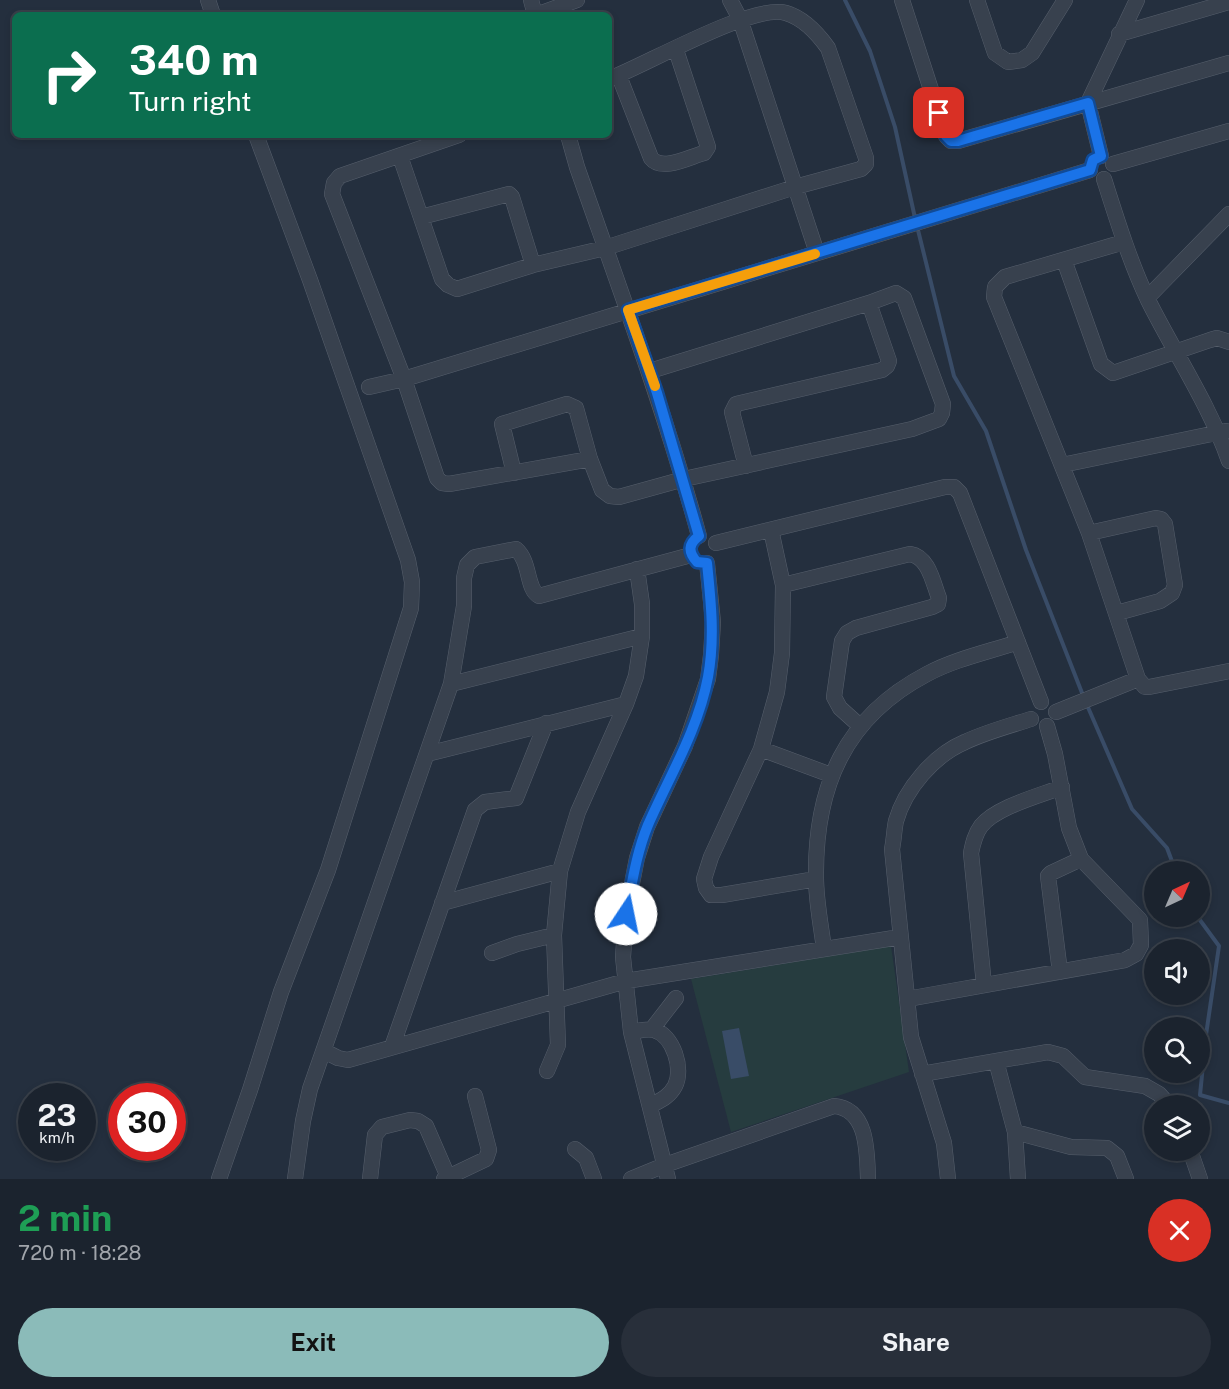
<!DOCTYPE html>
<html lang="en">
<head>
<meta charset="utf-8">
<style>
	:root { --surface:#1b232e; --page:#282f3a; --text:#f1f3f6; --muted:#a0a4aa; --line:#39404a; --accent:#8bbbb9 }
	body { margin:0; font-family:"Public Sans",sans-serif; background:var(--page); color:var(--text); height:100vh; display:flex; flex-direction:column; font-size:22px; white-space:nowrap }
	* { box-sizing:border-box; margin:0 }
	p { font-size:20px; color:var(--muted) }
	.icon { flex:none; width:33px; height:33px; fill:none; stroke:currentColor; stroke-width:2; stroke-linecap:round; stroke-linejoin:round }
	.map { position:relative; height:1179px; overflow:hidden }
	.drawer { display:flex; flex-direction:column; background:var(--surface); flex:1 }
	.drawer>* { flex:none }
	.top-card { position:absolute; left:12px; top:12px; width:600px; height:126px; border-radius:9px; box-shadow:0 3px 9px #0003,0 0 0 2px var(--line); background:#0b6e4f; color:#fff; overflow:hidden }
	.needle { width:39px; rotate:44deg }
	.tools { position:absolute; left:1144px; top:861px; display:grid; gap:12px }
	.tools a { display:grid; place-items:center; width:66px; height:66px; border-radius:50%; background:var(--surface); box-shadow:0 3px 9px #0003,0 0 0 2px var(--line); font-size:30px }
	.speed { position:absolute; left:18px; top:1083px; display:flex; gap:12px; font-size:30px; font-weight:700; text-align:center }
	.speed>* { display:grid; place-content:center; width:78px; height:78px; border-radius:50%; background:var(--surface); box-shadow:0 3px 9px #0003,0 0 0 2px var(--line); line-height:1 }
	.speed small { font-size:15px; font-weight:400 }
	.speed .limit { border:9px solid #d22; background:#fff; color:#111 }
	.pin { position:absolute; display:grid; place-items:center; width:51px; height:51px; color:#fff; margin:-26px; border-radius:12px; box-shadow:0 3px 9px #0006 }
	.me { position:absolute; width:66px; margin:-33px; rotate:11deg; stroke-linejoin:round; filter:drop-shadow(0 0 4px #0008) }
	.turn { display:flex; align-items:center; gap:21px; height:126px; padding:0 18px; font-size:27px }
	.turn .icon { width:78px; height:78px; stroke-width:2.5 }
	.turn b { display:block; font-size:42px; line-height:51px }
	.round { display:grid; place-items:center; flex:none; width:63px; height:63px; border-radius:32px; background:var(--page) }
	.overview { display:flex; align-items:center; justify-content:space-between; height:102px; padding:0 18px }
	h1 { font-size:36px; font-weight:700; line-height:45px; color:#1e9e55 }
	.cta { display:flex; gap:12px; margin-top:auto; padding:12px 18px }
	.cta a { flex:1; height:69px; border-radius:36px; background:var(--accent); color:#111; font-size:24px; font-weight:700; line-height:69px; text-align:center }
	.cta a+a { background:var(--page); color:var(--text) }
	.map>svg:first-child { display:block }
	.green { fill:#263c3f }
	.water { fill:#394c67 }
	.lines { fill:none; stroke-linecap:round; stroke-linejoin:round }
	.stream { stroke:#394c67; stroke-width:4 }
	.minor-casing { stroke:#565f6c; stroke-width:16 }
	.minor { stroke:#38414e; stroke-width:15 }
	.route-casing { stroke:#114b97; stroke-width:15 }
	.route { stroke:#1a73e8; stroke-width:10 }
	.slow { stroke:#f59e0b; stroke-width:10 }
</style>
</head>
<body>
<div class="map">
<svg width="1229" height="1179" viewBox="0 0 1229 1179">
	<rect width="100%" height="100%" fill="#242f3e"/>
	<path class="green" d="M891 946 909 1072 731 1132 691 979Z"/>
	<path class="water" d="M739 1028 749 1076 731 1079 722 1031Z"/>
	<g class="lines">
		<path class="stream" d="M845 0 870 51 895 127 915 218
			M917 226 954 376 986 431 1026 550 1084 698
			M1087 705 1132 809 1167 848 1176 872
			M1197 916 1219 946 1206 1035 1200 1095 1229 1103"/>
		<defs>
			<path id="minor" d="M208 0 213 15
				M531 0 535 15
				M730 0 740 19 817 253
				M902 0 946 136 951 141H958L1229 63
				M977 0 995 53 1008 62 1022 60 1032 53 1065 0
				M536 15 577 0
				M1119 34 1229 2
				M619 76 651 158C662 172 689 157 704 153L708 147 676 50
				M459 135 340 176 334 183 332 194 404 379 437 478 442 483 449 484 590 459
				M568 135 577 167C620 290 665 411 699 536
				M400 156 442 279 448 285 457 289 533 265 605 248 795 187 861 169 866 164V158L828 48C818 34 803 18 786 13 753 3 646 65 609 79
				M1101 156 1088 103 1137 0
				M1113 164 1229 131
				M1104 179C1117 220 1130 262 1148 300 1175 354 1209 404 1229 461
				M421 217 509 194 512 197 533 265
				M1124 242 1005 277 995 287 994 297 1089 533 1138 679 1145 687H1149L1229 671
				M1064 260 1101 364 1113 373 1210 340 1217 338 1229 342
				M1147 298 1229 214
				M650 371 869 303 889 361 887 366 882 370 736 404 732 412 746 466
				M369 387 404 379 1090 170
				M1062 465 1226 431
				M514 473 502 424 567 404 576 408 590 459 602 490 610 496 619 497 684 479 912 429 939 419 942 413 943 404 904 298 896 293 869 303
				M771 530 783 585 782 653 777 692 761 749 711 857 704 879 706 888 711 895H722L816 879
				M1089 533 1156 518 1161 519 1165 524 1175 585 1172 593 1160 601 1117 613
				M716 543 945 487H954L960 493 1041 702
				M783 585 910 554C929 557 933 583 939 598L938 604 932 607 856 628 847 633 842 641 834 697 840 708 860 726
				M451 684 642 636
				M1056 712 1138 679
				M761 749 831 775
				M427 754 626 704
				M442 903 560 871
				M824 949C821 925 816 901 816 877 815 786 845 717 927 674 955 659 988 652 1018 642
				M492 953 517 944 554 935
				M1060 972 1048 876 1051 873 1081 859
				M984 985 971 853C973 843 975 834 981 826 996 807 1039 796 1062 787
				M907 999 1125 960 1136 954 1141 945 1140 920 1081 859 1069 828 1055 754 1047 726
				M652 1029 676 998
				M631 1032C638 1031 647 1028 654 1030 673 1035 684 1069 675 1086 669 1097 661 1100 650 1106
				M392 1047 475 810 485 802 516 798 546 723
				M324 1051 338 1058 348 1060 626 981 900 937
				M996 1061 1015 1132 1018 1179
				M547 1071 558 1045 554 935 560 871 578 812 626 704 636 676 642 636V604L637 569
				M922 1074 1048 1052 1063 1056 1085 1077 1145 1086 1159 1094 1170 1106
				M1015 1132 1071 1147 1107 1148 1117 1156 1126 1179
				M575 1149 586 1158 594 1179
				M1190 1150 1200 1179
				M219 1179 250 1090 281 992 328 870 411 608 412 582 408 560 310 280 256 135
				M295 1179 303 1121 310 1089 451 684 464 606V578L467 565 475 557 516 549C531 562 526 589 539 596L691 555
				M370 1179 375 1135 382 1127 410 1120 418 1121 426 1126 449 1179
				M444 1179 486 1159 489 1150 475 1096
				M631 1179 665 1165 834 1106C868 1109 867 1152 868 1179
				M668 1179 631 1032 623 957 626 914 637 858 647 827 685 746 708 679 711 655 713 622 707 563
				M948 1179 944 1143 911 1037 892 849C894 840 894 830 896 821 905 789 934 755 965 742 986 732 1009 726 1031 719"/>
		</defs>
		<use href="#minor" class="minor-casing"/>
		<use href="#minor" class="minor"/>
	</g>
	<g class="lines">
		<defs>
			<path id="route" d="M626 914C632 884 636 854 648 825 669 777 698 730 708 677 715 639 711 602 707 563L697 562C688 552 688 544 699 536L657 393 628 310 1090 170 1093 160 1101 156 1088 103 958 141H951L946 136 939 113"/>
		</defs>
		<use href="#route" class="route-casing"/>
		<use href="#route" class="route"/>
		<path class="slow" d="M655 386 628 310 815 254"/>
	</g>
</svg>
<div class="tools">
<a><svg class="needle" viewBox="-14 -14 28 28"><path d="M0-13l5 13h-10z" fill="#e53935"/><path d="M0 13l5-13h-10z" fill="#a0a4aa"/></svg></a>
<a><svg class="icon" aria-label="sound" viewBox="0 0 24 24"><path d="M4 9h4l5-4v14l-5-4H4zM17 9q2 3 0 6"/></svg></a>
<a><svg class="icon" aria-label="search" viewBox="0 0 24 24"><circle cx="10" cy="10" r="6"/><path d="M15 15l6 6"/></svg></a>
<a><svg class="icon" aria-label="layers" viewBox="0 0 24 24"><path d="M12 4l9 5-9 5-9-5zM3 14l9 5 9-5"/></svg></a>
</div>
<div class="speed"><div>23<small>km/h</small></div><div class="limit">30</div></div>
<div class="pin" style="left:939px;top:113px;background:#d93025"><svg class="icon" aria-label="arrive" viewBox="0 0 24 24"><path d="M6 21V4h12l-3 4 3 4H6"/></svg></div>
<svg class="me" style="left:626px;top:914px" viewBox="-20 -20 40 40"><circle r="19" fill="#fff"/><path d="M0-13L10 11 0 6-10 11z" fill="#1a73e8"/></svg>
<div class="top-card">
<div class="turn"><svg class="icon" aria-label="right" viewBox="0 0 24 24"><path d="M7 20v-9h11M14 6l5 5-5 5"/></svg><div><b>340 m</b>Turn right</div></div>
</div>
</div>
<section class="drawer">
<div class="overview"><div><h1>2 min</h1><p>720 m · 18:28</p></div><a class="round" style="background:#d93025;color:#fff"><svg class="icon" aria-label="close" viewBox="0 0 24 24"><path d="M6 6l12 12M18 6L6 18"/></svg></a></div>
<div class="cta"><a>Exit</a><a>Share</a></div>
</section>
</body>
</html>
